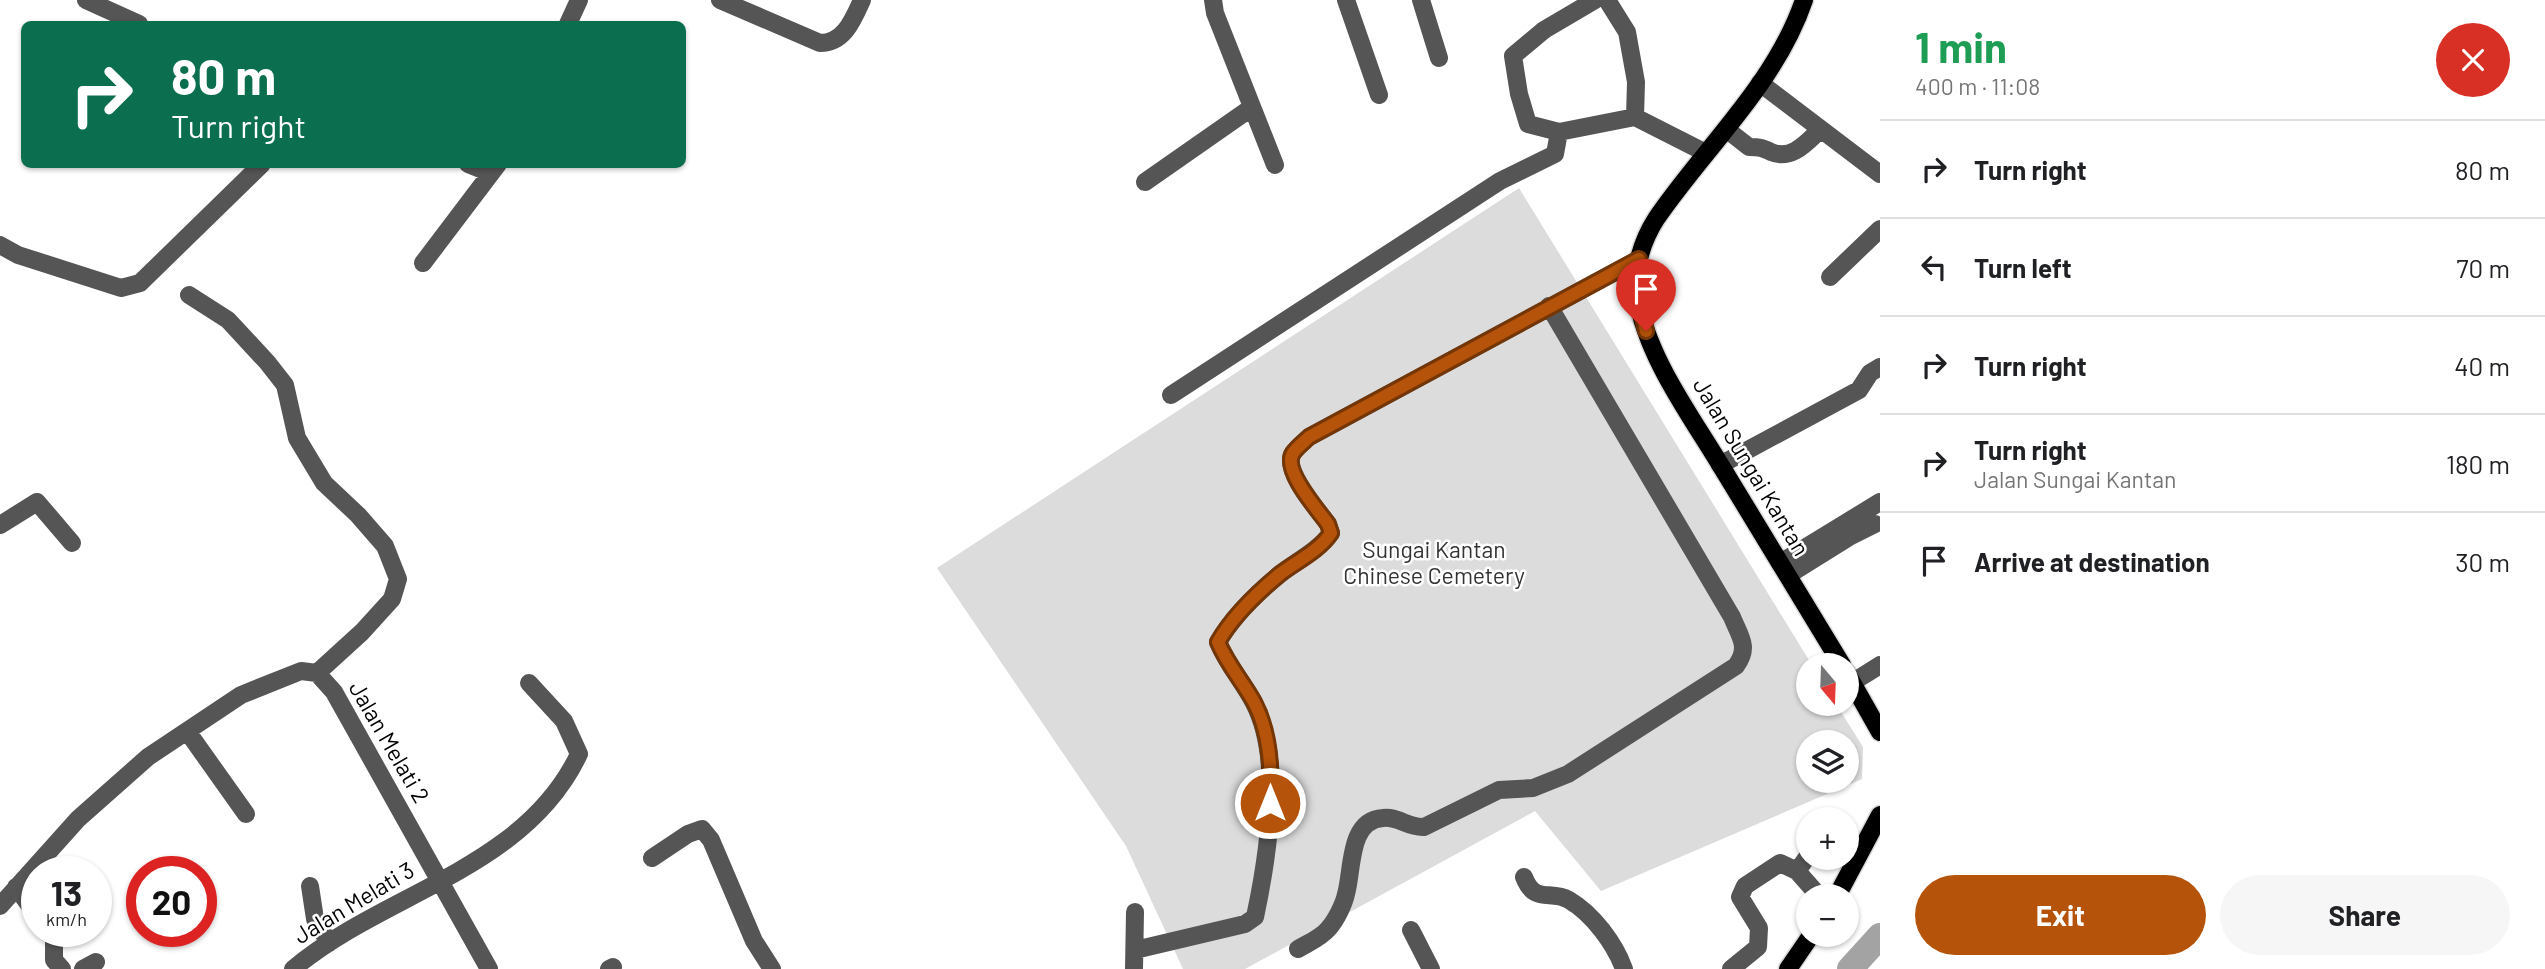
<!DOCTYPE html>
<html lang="en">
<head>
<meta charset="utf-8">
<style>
	:root { --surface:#fff; --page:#f6f6f6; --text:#202124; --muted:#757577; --line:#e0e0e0; --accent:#b45309 }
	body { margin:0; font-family:Barlow,sans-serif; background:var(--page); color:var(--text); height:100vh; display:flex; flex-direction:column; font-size:26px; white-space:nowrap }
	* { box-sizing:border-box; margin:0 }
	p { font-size:23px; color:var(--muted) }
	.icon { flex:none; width:38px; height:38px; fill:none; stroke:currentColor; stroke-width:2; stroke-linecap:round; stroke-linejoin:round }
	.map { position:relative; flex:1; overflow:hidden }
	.drawer { display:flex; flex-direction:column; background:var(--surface); width:665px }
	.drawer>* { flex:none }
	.guide { position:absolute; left:21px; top:21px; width:665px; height:147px; border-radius:10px; box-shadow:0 2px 5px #0004; background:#0b6e4f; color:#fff; overflow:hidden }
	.needle { width:46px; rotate:161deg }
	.controls { position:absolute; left:1796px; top:653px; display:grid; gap:14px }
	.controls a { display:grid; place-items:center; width:63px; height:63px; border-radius:50%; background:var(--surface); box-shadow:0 2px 5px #0004; font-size:35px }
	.speed { position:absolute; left:21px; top:856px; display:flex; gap:14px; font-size:35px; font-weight:700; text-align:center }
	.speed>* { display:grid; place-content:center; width:91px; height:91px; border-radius:50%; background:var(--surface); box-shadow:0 2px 5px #0004; line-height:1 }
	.speed small { font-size:18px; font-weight:400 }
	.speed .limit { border:10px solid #d22; background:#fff; color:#111 }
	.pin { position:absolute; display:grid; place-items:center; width:60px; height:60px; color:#fff; margin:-72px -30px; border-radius:50% 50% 50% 0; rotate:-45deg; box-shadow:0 0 7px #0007 }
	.pin .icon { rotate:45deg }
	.me { position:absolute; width:77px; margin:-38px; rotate:0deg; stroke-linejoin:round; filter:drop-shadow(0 0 5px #0008) }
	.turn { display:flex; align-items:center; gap:24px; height:147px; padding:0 35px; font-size:32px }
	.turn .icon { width:91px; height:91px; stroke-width:2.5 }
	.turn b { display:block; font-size:49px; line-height:60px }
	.round { display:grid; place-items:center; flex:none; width:74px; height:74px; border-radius:37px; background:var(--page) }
	.summary { display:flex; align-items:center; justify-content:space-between; height:119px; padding:0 35px }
	h1 { font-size:42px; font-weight:700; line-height:52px; color:#1e9e55 }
	.cta { display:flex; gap:14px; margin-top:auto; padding:14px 35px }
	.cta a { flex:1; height:80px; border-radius:42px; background:var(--accent); color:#fff; font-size:28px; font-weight:700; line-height:80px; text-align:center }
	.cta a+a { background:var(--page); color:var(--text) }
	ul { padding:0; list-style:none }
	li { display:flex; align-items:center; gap:21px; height:98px; padding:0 35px; border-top:2px solid var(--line) }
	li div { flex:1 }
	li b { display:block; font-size:26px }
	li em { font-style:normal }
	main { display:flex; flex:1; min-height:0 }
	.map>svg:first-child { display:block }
	.green { fill:#dcdcdc; fill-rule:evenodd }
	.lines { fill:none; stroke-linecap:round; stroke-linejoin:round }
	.river { stroke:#a3a3a3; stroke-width:26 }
	.major-casing { stroke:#dbdbdb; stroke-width:21 }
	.minor { stroke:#555; stroke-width:18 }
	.major { stroke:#000; stroke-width:18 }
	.route-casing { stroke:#753606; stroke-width:18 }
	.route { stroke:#b45309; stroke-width:12 }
	.labels { text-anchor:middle; stroke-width:5; stroke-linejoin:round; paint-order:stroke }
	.street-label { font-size:23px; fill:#000; stroke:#fff }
	.park-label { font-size:23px; fill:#333; stroke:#fff }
</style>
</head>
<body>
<main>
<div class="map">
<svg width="1880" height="969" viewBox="0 0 1880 969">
	<rect width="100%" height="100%" fill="#fff"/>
	<path class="green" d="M1519 188 1812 665H1808V704H1836L1863 747 1862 779 1601 891 1535 811 1245 969H1183L1126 846 937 568ZM1808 742H1846V780H1808Z"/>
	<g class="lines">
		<path class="river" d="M1850 969 1880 936"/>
		<defs>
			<path id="major" d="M1804 0C1775 85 1705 147 1656 219 1642 241 1633 270 1637 295 1645 353 1688 412 1718 461 1759 529 1801 597 1842 665
				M1846 672 1880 732
				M1837 896 1880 815
				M1788 969 1812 934"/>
		</defs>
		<use href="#major" class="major-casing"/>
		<path class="minor" d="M86 0 139 24
			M720 0 820 43C844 43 853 20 862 0
			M1213 0 1215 13 1275 165
			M1346 0 1379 95
			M1421 0 1439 58
			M1595 0 1544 30 1513 56 1519 94 1528 124 1559 132 1635 117 1706 153
			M1607 0 1627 32 1636 82 1635 117
			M568 24 579 0
			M1760 83 1880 174
			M1726 129 1749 147C1760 147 1763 148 1771 152 1792 161 1807 142 1821 129
			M468 164 490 173
			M1145 182 1251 108
			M0 245 18 255 121 288 140 283 262 164
			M423 263 498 164
			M1830 277 1880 229
			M189 295 228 320 267 362 285 385 297 438 324 483 358 515 385 546 398 579 392 599 362 632 317 673
			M1171 395 1500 181 1555 154 1559 132
			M1720 465 1859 390 1870 373 1880 367
			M0 525 37 502 72 543
			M1780 563 1880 502
			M1788 575 1849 537 1875 524
			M1853 682 1880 665
			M187 731 246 814
			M1808 856 1797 871 1819 896
			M652 858 688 834 702 829 711 840 754 941 772 969
			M1524 877C1535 905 1550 889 1569 900 1593 914 1615 944 1624 969
			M310 886 315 919 329 943
			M16 887 37 915
			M0 906 78 819 148 757 241 695 301 671 317 673 334 692 489 969
			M1411 930 1431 969
			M49 931 54 937V960L62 969
			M1298 949C1308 943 1321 938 1329 928 1336 920 1344 904 1346 894 1353 870 1348 820 1383 818 1398 816 1408 828 1424 827L1499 790 1533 788 1568 774 1736 666C1750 647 1740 637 1732 617L1549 306
			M1135 950 1245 924 1255 917C1268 856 1283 759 1254 703 1243 682 1227 664 1218 642 1233 616 1257 593 1280 574 1297 561 1319 550 1331 533L1328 524C1318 510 1282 470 1293 453 1297 447 1304 442 1309 437L1639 259
			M83 969 96 962
			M293 969C384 892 524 870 579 754L564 721 529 683
			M609 969 613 967
			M1134 969 1135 912
			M1731 969 1758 947 1759 928 1740 897 1745 886 1780 863 1797 871"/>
		<use href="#major" class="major"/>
	</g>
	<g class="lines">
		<defs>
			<path id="route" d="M1270 803C1272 770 1270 732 1254 702 1243 682 1227 664 1218 642 1233 616 1257 593 1280 574 1297 561 1319 551 1331 533L1328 524C1318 510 1282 470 1293 453 1297 447 1304 442 1309 437L1639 259C1635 285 1640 306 1646 331"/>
		</defs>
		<use href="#route" class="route-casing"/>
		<use href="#route" class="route"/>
	</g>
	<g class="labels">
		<g class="street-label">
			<text transform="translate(1751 467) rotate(59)" y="8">Jalan Sungai Kantan</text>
			<text transform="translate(389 742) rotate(60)" y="8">Jalan Melati 2</text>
			<text transform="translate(354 903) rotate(-31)" y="8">Jalan Melati 3</text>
		</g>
		<g class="park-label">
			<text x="1434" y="558">Sungai Kantan<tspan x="1434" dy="26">Chinese Cemetery</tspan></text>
		</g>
	</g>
</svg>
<div class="controls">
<a><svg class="needle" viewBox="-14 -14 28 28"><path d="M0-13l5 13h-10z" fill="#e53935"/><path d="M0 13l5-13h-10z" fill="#757577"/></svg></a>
<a><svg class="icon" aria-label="layers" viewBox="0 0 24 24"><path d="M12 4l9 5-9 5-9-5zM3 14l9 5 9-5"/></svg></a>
<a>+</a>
<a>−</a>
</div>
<div class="speed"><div>13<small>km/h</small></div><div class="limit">20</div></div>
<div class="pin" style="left:1646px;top:331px;background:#d93025"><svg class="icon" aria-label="arrive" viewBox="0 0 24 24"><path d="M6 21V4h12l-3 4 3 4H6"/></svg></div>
<svg class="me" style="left:1270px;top:803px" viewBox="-20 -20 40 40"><circle r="17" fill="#b45309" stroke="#fff" stroke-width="3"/><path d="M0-11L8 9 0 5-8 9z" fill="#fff"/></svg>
<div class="guide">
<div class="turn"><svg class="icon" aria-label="right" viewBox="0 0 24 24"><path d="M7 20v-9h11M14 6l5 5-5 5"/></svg><div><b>80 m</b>Turn right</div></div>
</div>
</div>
<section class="drawer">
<div class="summary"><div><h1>1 min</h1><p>400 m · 11:08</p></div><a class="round" style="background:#d93025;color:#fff"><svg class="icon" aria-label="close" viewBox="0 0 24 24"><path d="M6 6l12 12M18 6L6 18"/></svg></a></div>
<ul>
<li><svg class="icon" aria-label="right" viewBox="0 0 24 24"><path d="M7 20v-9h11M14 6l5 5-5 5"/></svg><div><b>Turn right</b></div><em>80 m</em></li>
<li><svg class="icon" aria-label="left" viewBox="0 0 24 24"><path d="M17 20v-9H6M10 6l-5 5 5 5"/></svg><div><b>Turn left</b></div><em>70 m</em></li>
<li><svg class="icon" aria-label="right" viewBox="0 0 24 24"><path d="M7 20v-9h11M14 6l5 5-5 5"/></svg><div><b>Turn right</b></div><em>40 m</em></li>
<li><svg class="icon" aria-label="right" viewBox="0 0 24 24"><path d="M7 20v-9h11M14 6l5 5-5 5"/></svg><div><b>Turn right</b><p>Jalan Sungai Kantan</p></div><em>180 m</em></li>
<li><svg class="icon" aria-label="arrive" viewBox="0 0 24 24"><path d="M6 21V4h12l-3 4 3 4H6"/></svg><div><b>Arrive at destination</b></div><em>30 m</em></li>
</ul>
<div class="cta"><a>Exit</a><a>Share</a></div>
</section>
</main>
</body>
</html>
